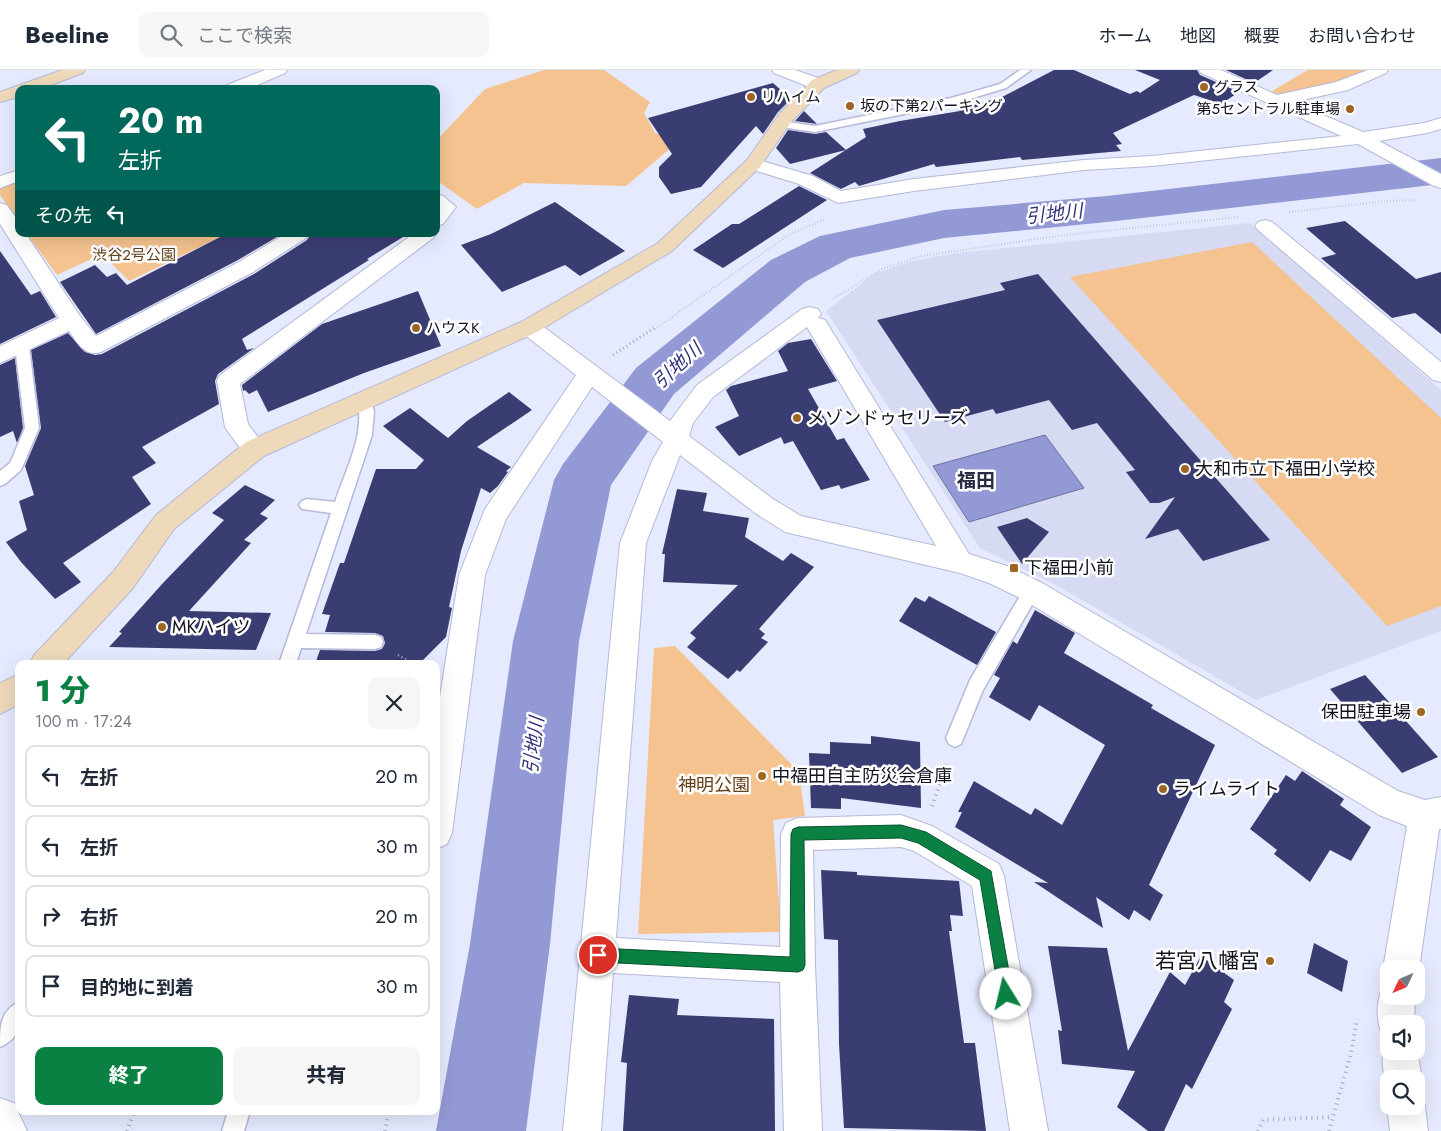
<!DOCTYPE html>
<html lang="ja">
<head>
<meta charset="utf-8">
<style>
	:root { --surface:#fff; --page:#f6f6f7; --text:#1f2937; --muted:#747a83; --line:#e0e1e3; --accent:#0b8043 }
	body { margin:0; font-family:Jost,"Noto Sans JP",sans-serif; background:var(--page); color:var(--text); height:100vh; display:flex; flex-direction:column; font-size:19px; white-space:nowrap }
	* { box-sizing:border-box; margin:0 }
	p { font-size:16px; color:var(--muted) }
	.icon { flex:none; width:28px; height:28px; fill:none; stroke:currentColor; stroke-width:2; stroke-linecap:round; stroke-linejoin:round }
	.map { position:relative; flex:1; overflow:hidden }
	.drawer { position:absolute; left:15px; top:590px; width:425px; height:455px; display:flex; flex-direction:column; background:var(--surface); border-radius:10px; box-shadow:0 5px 20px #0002 }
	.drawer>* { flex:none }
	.top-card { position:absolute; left:15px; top:15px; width:425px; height:152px; border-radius:10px; box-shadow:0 5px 20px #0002; background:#00695c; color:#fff; overflow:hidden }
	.needle { width:32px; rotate:226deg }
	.buttons { position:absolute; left:1380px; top:890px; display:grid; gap:10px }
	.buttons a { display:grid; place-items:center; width:45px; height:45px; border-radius:10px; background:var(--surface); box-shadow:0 5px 20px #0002; font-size:25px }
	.pin { position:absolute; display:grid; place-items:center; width:42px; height:42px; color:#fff; margin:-21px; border:2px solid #fff; border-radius:50%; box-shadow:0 1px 5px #0007 }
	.me { position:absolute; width:55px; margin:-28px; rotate:351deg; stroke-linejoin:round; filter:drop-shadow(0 0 4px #0008) }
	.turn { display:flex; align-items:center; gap:18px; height:105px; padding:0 20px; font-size:22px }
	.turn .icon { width:65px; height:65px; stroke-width:2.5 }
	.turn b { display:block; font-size:35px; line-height:42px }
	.then { display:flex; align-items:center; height:48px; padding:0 20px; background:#0003; gap:10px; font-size:19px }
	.round { display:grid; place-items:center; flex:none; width:52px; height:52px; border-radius:10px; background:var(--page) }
	.headline { display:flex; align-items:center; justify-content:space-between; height:85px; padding:0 20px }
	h1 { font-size:30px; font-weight:800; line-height:38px; color:var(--accent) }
	.button { display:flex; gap:10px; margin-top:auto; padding:10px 20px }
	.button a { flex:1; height:58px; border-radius:10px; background:var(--accent); color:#fff; font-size:20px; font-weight:800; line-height:58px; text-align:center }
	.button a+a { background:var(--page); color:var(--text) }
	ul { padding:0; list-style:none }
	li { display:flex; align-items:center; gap:15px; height:62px; margin:0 10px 8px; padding:0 10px; border:2px solid var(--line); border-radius:10px }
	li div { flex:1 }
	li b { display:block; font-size:19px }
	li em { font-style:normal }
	header { display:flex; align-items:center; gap:30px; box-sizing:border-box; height:70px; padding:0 25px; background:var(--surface); border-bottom:1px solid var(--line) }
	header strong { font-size:24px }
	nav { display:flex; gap:28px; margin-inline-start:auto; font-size:18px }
	.search { width:350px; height:45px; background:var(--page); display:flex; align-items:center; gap:12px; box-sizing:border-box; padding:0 18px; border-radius:10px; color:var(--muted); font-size:19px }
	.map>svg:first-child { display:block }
	.built { fill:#d6daf2 }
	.green { fill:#f5c38f }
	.water { fill:#9299d5; stroke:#6c719e }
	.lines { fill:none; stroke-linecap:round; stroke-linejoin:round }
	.river { fill:#9299d5; fill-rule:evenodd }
	.building { fill:#3a3d72 }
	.lane-casing { stroke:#b5b9da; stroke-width:3 }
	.street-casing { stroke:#b5b9da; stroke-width:2 }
	.secondary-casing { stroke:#b5b9da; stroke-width:2 }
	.path-far2 { stroke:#a5a9ba; stroke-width:2; stroke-dasharray:0.5 2.5; stroke-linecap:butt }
	.path-far1 { stroke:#a5a9ba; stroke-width:3; stroke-dasharray:1 3; stroke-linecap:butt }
	.path { stroke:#a5a9ba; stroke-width:4; stroke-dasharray:1 4.5; stroke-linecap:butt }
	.lane { fill:#fff; fill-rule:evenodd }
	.street { fill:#fff; fill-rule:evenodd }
	.secondary { fill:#efd9bb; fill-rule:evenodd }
	.route { fill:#0b8043; stroke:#07532c }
	.poi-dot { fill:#9e6622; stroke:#fff; stroke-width:2 }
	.labels { text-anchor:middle; stroke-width:5; stroke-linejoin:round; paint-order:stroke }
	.far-poi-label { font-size:15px; fill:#12131f; stroke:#fff; text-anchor:start }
	.far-park-label { font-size:15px; fill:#65431c; stroke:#fff }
	.poi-label { font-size:18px; fill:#12131f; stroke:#fff; text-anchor:start }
	.park-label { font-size:18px; fill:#65431c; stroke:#fff }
	.water-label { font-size:19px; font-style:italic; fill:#323179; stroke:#fff }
	.neighbourhood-label { font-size:19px; font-weight:bold; fill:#272a44; stroke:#fff }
	.near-poi-label { font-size:21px; fill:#12131f; stroke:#fff; text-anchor:end }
</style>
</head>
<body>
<header>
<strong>Beeline</strong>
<div class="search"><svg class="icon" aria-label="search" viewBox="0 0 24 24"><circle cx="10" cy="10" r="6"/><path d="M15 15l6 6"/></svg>ここで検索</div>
<nav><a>ホーム</a><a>地図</a><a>概要</a><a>お問い合わせ</a></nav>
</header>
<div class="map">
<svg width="1441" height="1061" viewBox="0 0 1441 1061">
	<rect width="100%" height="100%" fill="#e6eafe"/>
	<path class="built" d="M1250 153 1441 320V561L1256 630 1056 515 980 478 826 241 874 204 908 192 957 183Z"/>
	<path class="green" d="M544 0H604L650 32 644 43 655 63 679 71 626 116 524 113 477 139 436 110V71L485 19Z
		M1308 0H1367C1345 15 1304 19 1278 24L1272 21Z
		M19 108V152L0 125V116Z
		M27 164H227L129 211 102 184 57 205Z
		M1252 172 1441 348V536L1387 556 1070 207Z
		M675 576 799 702 805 746 773 750 781 862 638 864 654 578Z"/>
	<path class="water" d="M1045 365 1084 418 969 452 933 396Z"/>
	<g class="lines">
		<path class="river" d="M1441 88V114L1107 152 944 168 850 188 805 212 674 324 611 415 579 571 550 874 526 1061H436L470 874 513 571 554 410 563 394 636 298 771 190 820 166 944 140 1107 126Z"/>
	</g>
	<path class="building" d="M1054 0H1074L1130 24 1137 21 1140 23 1160 10 1135 0H1197L1200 5 1239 22 1221 34 1194 25 1113 63 1122 74 1116 75 1121 81 1022 90 1020 87 936 97 934 94 859 116 855 112 841 119 810 103 866 67 863 59 900 51 960 41 958 40 1004 26Z
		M1226 0H1273L1254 13Z
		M773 13 791 29 778 42 763 64 756 56 701 117 671 124 659 107V97L672 84 648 48Z
		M804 41 817 54 795 51Z
		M788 60 815 64 826 62 846 80 790 94 776 78Z
		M799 116 827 130 723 198 693 180 732 154H739Z
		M555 132 625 181 580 206 565 195 502 222 461 175 491 164Z
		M1345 151 1416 209 1441 202V264L1415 243 1392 248 1321 188 1336 184 1306 158Z
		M226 164H282L238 190 96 264 60 212 95 195 107 207 116 203 127 215Z
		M311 164H408L367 189 369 190 242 269 247 280 254 278 218 304 215 311 219 334 142 377 156 393 132 407 151 434 63 493 81 512 55 529 21 492 6 472 27 460 19 431 34 425 25 396 41 358 31 280 68 263 85 282 95 285 102 284 254 204 307 170Z
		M0 181 31 225 40 221 56 247 0 274Z
		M1038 204 1201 391 1270 470 1203 491 1178 459 1145 469 1175 427 1159 433H1150L1126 402 1135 400 1097 353 1072 360 1049 330 996 344 993 339 945 352 877 250 1005 220 1000 213Z
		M418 221 441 276 364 303 268 342 257 320 249 324 245 320 243 321 242 315 322 254Z
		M811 269 837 311 808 319 837 370 844 368 870 410 841 419 839 415 821 420 793 371 784 374 781 367 739 386 715 357 739 346 726 320 731 316 788 301 778 281 788 273Z
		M15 288 23 358 17 373 13 361 0 367V295Z
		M509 322 532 340 477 377 511 397 506 401 508 402 498 416 490 423 481 418 461 481 449 537 452 538 446 567 419 594H315L320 580 375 581 382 579 385 573 383 566 375 563 325 562 330 545 322 544 340 493H344L376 399H416L424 390 383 356 410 338 448 368 467 351Z
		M245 415 275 430 260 444 268 448 244 470 251 473 189 541 271 543 256 580 109 577 122 563 119 562 163 513 224 450 212 443Z
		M677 419 707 423 703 441 749 448 745 467 783 491 791 483 814 497 759 559 765 564 761 568 768 572 740 602 737 600 728 609 687 577 696 568 690 563 738 515 663 512 665 484H662Z
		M1027 448 1049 462 1022 494 997 457Z
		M929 526 996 562 977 595 899 551 915 527 925 532Z
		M1035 540 1075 563 1064 583 1153 635 1151 638 1215 675 1149 815 1163 825 1150 851 1134 840 1129 850 1096 827 1103 858 1034 812 1048 813 955 757 962 742H958L974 711 1031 745 1035 738 1062 755 1105 675 1039 635 1030 651 989 627 1000 608 994 605 1013 571 1017 574Z
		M1365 605 1438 687 1402 703 1330 619Z
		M871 666 920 672 921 738 841 728V739L811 738 809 683 830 684V672L871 674Z
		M1302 701 1344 729 1340 735 1371 757 1351 791 1330 780 1310 812 1274 784 1277 780 1250 759 1286 705 1295 711Z
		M821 800 857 802V805L959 811 963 846 950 845 952 861H949L964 973H975L986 1061 844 1058 839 974 838 870 824 869Z
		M1314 873 1348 891 1342 922 1307 903Z
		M1048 876 1107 878 1128 981 1170 902 1185 915 1201 886 1234 910 1224 932 1232 939 1192 1019 1186 1014 1164 1061H1148L1117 1037 1135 1001 1062 994 1058 960 1062 961Z
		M629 925 679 929 677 945 774 949 775 1061H623L627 993 621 992Z"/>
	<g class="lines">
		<defs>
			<path id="lane" d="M1020 0H1031L1006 18 953 34 815 62 781 57 776 54 781 51 815 56 951 28 1000 14Z
				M22 271 27 273 29 276 39 358 21 400 5 414 0 416V401L10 393 25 358 15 276 17 273Z
				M364 324 369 325 374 341 372 365 306 564 375 565 381 567 383 572 381 577 375 579 301 578 296 594H279L331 443 302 439 299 435 302 431 307 429 335 432C346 399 366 363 357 329L359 325Z
				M1032 514 1038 516 1040 521 983 620 961 674 955 677 949 674 946 668 970 610 1026 516Z
				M19 932C19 952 22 968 0 977 0 957 0 941 19 932Z
				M228 1041H250L244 1061H222Z"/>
			<path id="street" d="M265 0H287L285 3 248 19H225L227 15Z
				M772 0H795L824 10 826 14 824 18H812L774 3Z
				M1199 0H1221L1277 25 1336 12 1368 0H1388L1386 3 1348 20 1293 32 1363 62 1424 53 1441 48V59L1427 63 1379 71 1441 104V118L1434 116 1358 74 1152 96 1084 100 914 121 838 133 799 114 747 98 744 94 747 90 753 89 759 90 813 106 841 121 914 109 1084 90 1152 86 1341 66 1201 3Z
				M19 100V111L0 118V106Z
				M436 124 443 126 456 137 443 154 436 156Z
				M0 133 7 135 19 153V164H26L80 246 96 266 239 192 285 164H309L306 168 253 202 101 282C84 287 78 273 69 261L0 293V276L59 248 0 154Z
				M1265 150 1272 152 1441 292V312L1433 310 1258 160 1255 156 1258 152Z
				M413 164H436L433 168 240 314 248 354 267 379 264 386 255 388 246 386 229 363 225 357 217 311 220 305Z
				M810 237 818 239 821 244 818 248 825 250 969 484 1007 496 1042 513 1398 721 1425 730 1441 727V759H1439L1419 899 1416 905V899H1389V926H1415L1414 954H1389V981H1416V976L1422 1009 1417 1021 1419 1023 1425 1036 1428 1061H1390L1387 1036 1389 1032V1036H1416V1009H1389V1020C1382 1003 1380 985 1387 968L1383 967C1375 948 1376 932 1384 913L1389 912 1383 899 1407 756 1379 745 1022 529 989 513 960 503 785 462 755 443 680 385 646 473 616 868 780 877 781 764 786 753 797 748 901 745 932 756 999 794 1004 806 1048 1061H1010L972 816 914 781 901 777 813 780 815 895 822 1061H784L780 912 613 903 601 1061H563L620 473 652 391 663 372 592 317 506 449 485 505 452 763 447 774 436 779V653L459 505 485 439 576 305 521 262 518 257 521 252 529 250 537 252 670 351 697 315 802 239ZM807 257 936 476 801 446 773 429 689 366 693 353 713 327Z
				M0 1028 14 1033 27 1061H0Z"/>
			<path id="secondary" d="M62 0H85L83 3 40 19H19V27L0 32V22Z
				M837 0H859L857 3 824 18 792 51 759 98 672 181 537 262 264 386 174 459 133 518 63 594H30L34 585 113 502 156 445 246 372 521 252 658 173 747 90 780 43 812 10Z
				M19 604V634L0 644V613Z"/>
		</defs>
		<use href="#lane" class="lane-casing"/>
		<use href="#street" class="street-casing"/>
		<use href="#secondary" class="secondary-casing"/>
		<path class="path-far2" d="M1289 142 1386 131 1417 130
			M833 229 882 199 921 186 1065 165 1238 147
			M655 259 790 164 826 149"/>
		<path class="path-far1" d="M613 285 656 257
			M398 585 413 594"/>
		<path class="path" d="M932 736 946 694
			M127 1061 134 1041
			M385 1061 389 1041
			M1258 1061 1263 1050 1333 1047
			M1329 1061 1351 983 1357 949"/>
		<use href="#lane" class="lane"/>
		<use href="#street" class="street"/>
		<use href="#secondary" class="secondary"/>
	</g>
	<path class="route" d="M901 755 926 762 991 801 1013 924 1011 929 1006 931 1001 929 999 924 980 810 918 773 901 768 804 770 805 895 803 900 798 902 598 892 592 890 590 885 592 880 598 878 790 887 791 764 793 759 798 757Z"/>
	<g class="poi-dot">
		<circle cx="1204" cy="17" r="5"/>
		<circle cx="751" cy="27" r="5"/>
		<circle cx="850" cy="36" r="5"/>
		<circle cx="1350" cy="39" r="5"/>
		<circle cx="416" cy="258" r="5"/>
		<circle cx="797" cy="348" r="5"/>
		<circle cx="1185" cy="399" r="5"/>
		<rect x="1009" y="493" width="10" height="10" rx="2.5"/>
		<circle cx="162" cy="557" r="5"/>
		<circle cx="1421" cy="642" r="5"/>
		<circle cx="762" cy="706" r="5"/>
		<circle cx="1163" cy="719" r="5"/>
		<circle cx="1270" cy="891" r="5"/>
	</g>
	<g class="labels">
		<g class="far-poi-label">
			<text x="1214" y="22">グラス</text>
			<text x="761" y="32">リハイム</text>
			<text x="860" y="41">坂の下第2パーキング</text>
			<text x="1340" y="44" text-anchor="end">第5セントラル駐車場</text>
			<text x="426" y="263">ハウスK</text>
		</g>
		<g class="far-park-label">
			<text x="134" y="190">渋谷2号公園</text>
		</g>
		<g class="poi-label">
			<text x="807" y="354">メゾンドゥセリーズ</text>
			<text x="1195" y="405">大和市立下福田小学校</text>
			<text x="1024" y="504">下福田小前</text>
			<text x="172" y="563">MKハイツ</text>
			<text x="1411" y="648" text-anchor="end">保田駐車場</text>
			<text x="772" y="712">中福田自主防災会倉庫</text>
			<text x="1173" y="725">ライムライト</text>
		</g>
		<g class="park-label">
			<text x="714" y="721">神明公園</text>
		</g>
		<g class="water-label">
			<text transform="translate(1054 143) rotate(-6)" y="7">引地川</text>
			<text transform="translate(677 295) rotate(-42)" y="7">引地川</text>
			<text transform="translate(533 675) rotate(-83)" y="7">引地川</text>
		</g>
		<g class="neighbourhood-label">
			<text x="976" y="417">福田</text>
		</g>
		<g class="near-poi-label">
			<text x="1260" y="898">若宮八幡宮</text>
		</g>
	</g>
</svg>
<div class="buttons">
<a><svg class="needle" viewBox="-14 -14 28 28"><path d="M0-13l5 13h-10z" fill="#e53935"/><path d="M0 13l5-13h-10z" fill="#747a83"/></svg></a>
<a><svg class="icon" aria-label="sound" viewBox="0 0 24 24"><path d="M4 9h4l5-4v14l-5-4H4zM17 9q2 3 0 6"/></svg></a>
<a><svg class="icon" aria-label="search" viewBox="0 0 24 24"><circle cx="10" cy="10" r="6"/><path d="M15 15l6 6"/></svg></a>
</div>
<div class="pin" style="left:598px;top:885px;background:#d93025"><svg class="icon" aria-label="arrive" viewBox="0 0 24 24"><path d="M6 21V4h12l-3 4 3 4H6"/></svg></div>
<svg class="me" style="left:1006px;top:924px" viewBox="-20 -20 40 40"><circle r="19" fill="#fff"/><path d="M0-13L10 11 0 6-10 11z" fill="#0b8043"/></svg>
<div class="top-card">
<div class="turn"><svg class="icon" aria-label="left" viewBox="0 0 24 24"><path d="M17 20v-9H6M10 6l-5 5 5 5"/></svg><div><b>20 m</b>左折</div></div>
<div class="then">その先<svg class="icon" aria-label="left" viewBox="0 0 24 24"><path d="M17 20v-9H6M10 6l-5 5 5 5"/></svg></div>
</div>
<section class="drawer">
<div class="headline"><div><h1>1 分</h1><p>100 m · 17:24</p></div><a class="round"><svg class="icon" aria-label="close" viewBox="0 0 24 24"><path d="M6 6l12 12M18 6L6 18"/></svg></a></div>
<ul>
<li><svg class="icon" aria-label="left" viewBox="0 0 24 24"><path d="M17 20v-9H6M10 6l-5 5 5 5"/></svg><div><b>左折</b></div><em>20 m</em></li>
<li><svg class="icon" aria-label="left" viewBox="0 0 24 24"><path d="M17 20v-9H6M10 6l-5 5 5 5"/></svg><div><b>左折</b></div><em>30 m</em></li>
<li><svg class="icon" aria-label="right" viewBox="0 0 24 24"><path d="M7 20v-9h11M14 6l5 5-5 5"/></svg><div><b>右折</b></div><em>20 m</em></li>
<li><svg class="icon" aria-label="arrive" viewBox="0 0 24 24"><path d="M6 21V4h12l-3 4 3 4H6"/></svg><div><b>目的地に到着</b></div><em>30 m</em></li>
</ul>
<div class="button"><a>終了</a><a>共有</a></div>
</section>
</div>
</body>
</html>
